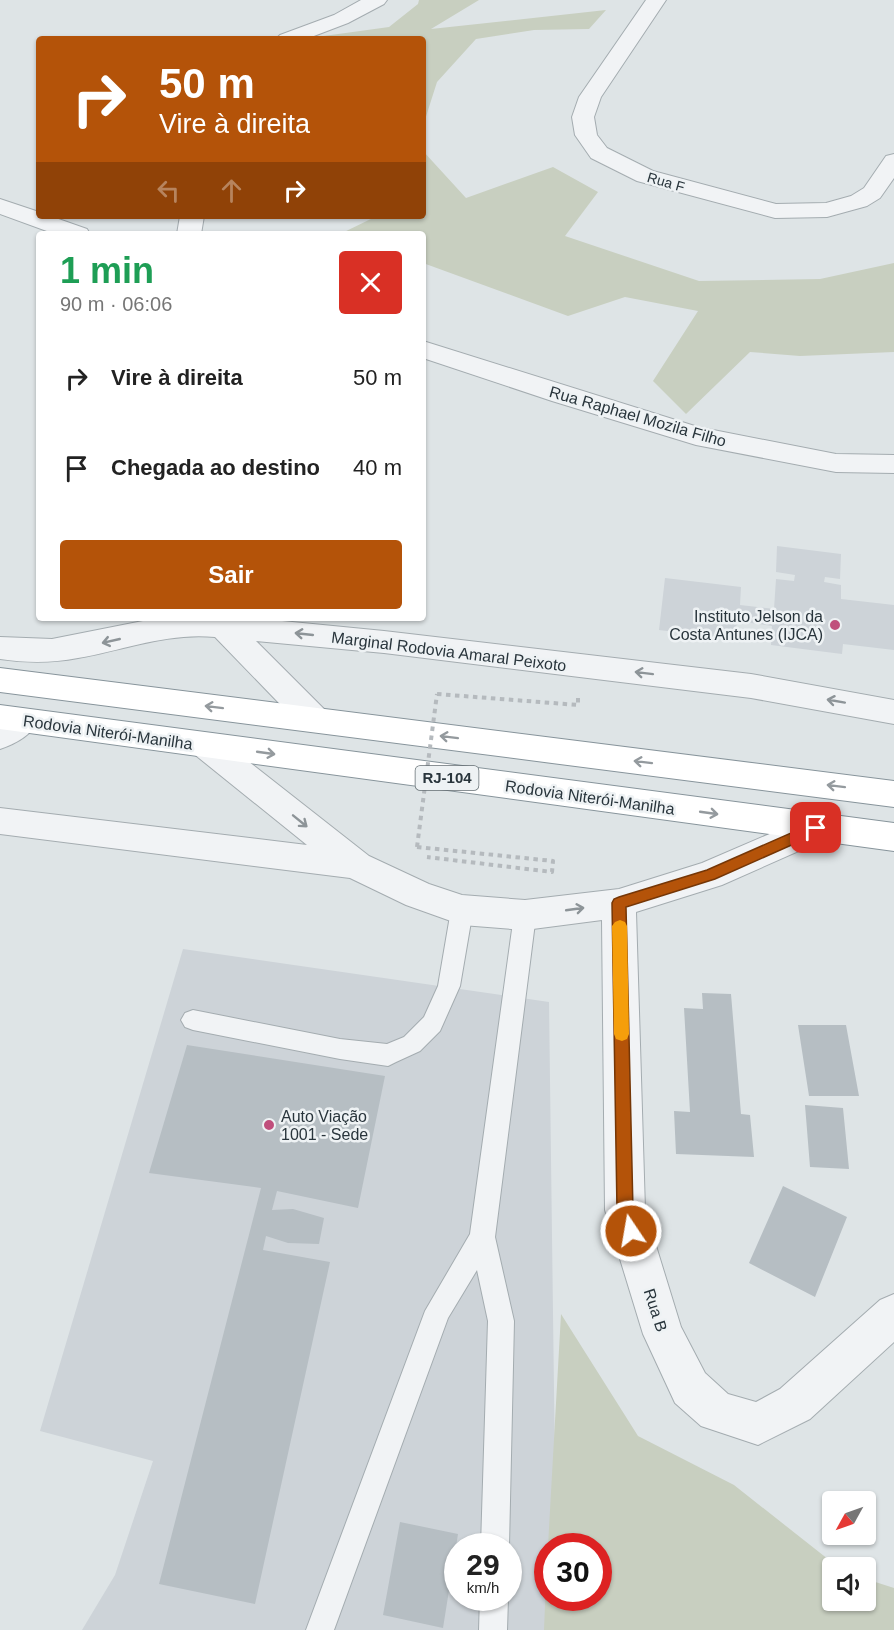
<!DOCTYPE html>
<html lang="pt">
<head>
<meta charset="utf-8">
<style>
	:root { --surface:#fff; --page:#f2f2f2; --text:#222; --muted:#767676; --accent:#b45309 }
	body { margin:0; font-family:Arial,sans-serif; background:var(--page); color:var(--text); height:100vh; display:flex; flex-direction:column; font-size:22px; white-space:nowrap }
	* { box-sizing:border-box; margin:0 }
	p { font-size:20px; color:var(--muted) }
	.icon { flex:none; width:33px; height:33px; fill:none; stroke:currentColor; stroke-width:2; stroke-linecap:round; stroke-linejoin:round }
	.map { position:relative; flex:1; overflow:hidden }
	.drawer { position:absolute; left:36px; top:231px; width:390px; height:390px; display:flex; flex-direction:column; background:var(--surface); border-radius:6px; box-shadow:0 2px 4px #0004 }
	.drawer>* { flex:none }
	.banner { position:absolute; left:36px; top:36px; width:390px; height:183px; border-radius:6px; box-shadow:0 2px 4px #0004; background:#b45309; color:#fff; overflow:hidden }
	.needle { width:39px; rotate:230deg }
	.fabs { position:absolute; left:822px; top:1491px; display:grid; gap:12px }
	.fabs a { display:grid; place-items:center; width:54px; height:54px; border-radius:6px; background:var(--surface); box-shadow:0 2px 4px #0004; font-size:30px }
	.speed { position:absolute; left:444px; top:1533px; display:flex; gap:12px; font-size:30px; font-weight:700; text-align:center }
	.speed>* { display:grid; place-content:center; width:78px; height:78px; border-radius:50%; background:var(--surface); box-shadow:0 2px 4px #0004; line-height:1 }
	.speed small { font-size:15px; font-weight:400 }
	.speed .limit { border:9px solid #d22; background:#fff; color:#111 }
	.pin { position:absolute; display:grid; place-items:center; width:51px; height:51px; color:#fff; margin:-26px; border-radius:12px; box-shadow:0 3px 9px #0006 }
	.me { position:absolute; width:66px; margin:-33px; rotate:348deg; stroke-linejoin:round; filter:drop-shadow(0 0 4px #0008) }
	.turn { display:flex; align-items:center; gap:21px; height:126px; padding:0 24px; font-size:27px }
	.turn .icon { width:78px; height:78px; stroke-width:2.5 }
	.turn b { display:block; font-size:42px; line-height:51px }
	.lanes { display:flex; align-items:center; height:57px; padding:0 24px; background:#0003; justify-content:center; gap:30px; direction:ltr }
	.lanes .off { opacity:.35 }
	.round { display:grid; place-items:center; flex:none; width:63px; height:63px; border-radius:6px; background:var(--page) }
	.summary { display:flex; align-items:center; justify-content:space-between; height:102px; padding:0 24px }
	h1 { font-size:36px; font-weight:700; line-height:45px; color:#1e9e55 }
	.action { display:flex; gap:12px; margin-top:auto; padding:12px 24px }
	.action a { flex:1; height:69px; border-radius:6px; background:var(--accent); color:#fff; font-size:24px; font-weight:700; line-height:69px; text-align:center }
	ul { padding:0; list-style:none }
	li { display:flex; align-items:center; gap:18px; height:90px; padding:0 24px }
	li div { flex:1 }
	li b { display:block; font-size:22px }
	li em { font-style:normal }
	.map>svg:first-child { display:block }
	.built { fill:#cdd3d8; fill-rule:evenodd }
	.green { fill:#c8cfc0 }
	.building { fill:#b6bec3 }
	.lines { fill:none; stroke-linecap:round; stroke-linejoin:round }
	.service-casing { stroke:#a4acb0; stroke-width:2 }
	.minor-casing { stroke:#a4acb0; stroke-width:2 }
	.trunk-casing { stroke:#87949b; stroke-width:2 }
	.path { stroke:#b5babe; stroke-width:4; stroke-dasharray:4.5 4.5; stroke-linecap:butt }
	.service { fill:#f1f3f5; fill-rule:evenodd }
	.minor { fill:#f1f3f5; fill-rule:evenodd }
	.trunk { fill:#fff; fill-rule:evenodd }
	.path-bridge { stroke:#b5babe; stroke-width:4; stroke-dasharray:4.5 4.5; stroke-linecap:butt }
	.oneway { stroke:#8d9498 }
	.oneway2 { stroke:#949a9e }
	.route { fill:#b45309; stroke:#753606; stroke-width:1.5 }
	.slow { fill:#f59e0b }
	.poi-dot { fill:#c04f7c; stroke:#eef2f4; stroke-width:2 }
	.labels { text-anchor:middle; stroke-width:5; stroke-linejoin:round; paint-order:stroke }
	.far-street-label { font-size:14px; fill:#29353c; stroke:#eef2f4 }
	.shield { fill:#eef2f4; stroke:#646e73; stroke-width:1.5 }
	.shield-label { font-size:15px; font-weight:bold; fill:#29353c }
	.street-label { font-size:16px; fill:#29353c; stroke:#eef2f4 }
	.poi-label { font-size:16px; fill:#29353c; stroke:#eef2f4; text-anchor:end }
</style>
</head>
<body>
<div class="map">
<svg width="894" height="1630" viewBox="0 0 894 1630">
	<rect width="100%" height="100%" fill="#dee4e6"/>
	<path class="built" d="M777 546 841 554 840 579 825 577 824 582 841 585V599L894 605V650L843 644 842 654 771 645 772 626 737 621 735 639 659 630 665 578 741 587 740 605 774 609 776 579 794 581 795 575 776 572Z
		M183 949 549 1002 556 1546H548V1598L557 1630H82L115 1575 153 1461 40 1431ZM458 1546H508V1598H458Z"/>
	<path class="green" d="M419 0H479L431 29 606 10 589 29 534 30 476 39 437 82 423 126V39H302L389 27 418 4Z
		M423 151 466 198 553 167 598 192 565 236 699 281 820 279 894 263V352L800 356 750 352 686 414 653 381 698 311 625 297 568 316 423 263V234H340L377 216H423Z
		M561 1314 638 1436 734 1485 838 1567 832 1568V1600H866V1579L894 1588V1630H544L547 1556 548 1598H598V1546H548Z"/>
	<path class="building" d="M702 993 731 994 741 1114 750 1115 754 1157 676 1154 674 1111 690 1112 684 1008 703 1009Z
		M798 1025H846L859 1096H809Z
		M187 1045 385 1076 358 1208 277 1191 272 1210 293 1209 324 1218 319 1244 288 1243 266 1236 263 1250 330 1262 255 1604 159 1584 261 1188 149 1173Z
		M805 1105 843 1108 849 1169 810 1167Z
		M783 1186 847 1217 815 1297 749 1263Z
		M400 1522 458 1534 443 1628 383 1615Z"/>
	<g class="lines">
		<defs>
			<path id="service" d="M462 901 470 903 473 910 460 986 440 1031 420 1051 396 1062 388 1066 340 1059 193 1030 185 1027 181 1020 185 1013 193 1010 340 1039 387 1044 404 1037 424 1017 438 986 451 910 454 903Z
				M525 906 533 908 536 915 495 1237 514 1321 509 1546H481L488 1321 477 1270 448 1318 334 1630H306L425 1311 470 1234 514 915 517 908Z
				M480 1598H508L507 1630H479Z"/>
			<path id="minor" d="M361 0H387L384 4 348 23 306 39H276L280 35 334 15Z
				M646 0H666L601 97 594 117 597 135 607 148 653 171 776 204 826 203 851 196 864 188 886 156 894 154V178L880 198 867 206 827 217 775 218 637 181 591 158 575 135 572 117 579 97Z
				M0 199 39 212V216H50L87 229 90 234H55L0 214Z
				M180 216H204L201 234H177Z
				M423 341 698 427 836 454 894 455V473L836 472 696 445 552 401 423 358Z
				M158 618H251L384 631 751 674 894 700V724L751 698 384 653 256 641 326 711 331 720 326 729 315 732 304 729 215 637C169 632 124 650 78 658 52 663 27 663 0 659V637L52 639Z
				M23 709 34 712 39 721C31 735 15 744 0 749V721L12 712Z
				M205 733 216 736 369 856 429 884 462 895 525 900 619 889 702 863 816 814 828 818 833 828 828 838 722 885 636 912 645 1210 681 1327 705 1373 728 1394 756 1402 780 1389 880 1300 894 1294V1342L810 1419 758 1445 701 1426 675 1403 643 1334 605 1210 602 920 525 930 462 925 406 905 350 878 0 834V808L307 845 194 754 189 745 194 736Z"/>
			<path id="trunk" d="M0 668 894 781V807L0 692Z
				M0 705 894 823V851L0 729Z"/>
		</defs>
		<use href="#service" class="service-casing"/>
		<use href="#minor" class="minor-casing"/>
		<use href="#trunk" class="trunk-casing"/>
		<path class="path" d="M437 694 578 705V697
			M417 847 553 861 552 872 427 857"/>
		<use href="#service" class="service"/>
		<use href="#minor" class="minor"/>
		<use href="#trunk" class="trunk"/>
		<path class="path-bridge" d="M417 847 437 694"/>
	</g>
	<defs><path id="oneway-shaft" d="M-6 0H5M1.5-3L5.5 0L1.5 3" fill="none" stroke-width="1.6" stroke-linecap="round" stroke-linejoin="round" transform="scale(1.5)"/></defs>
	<g class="oneway">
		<use href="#oneway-shaft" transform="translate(304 634) rotate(-174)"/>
		<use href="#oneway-shaft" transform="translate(111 641) rotate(167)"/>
		<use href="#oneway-shaft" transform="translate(644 673) rotate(-173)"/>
		<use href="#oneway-shaft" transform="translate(836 701) rotate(-170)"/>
		<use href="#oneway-shaft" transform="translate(300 821) rotate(39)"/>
		<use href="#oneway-shaft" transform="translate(575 909) rotate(-8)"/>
	</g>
	<g class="oneway2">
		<use href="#oneway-shaft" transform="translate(214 707) rotate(-173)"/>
		<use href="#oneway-shaft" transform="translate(449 737) rotate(-173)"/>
		<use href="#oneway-shaft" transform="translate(266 753) rotate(8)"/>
		<use href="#oneway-shaft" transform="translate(643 762) rotate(-173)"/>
		<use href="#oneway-shaft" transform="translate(836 786) rotate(-173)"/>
		<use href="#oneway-shaft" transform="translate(709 813) rotate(8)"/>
	</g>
	<path class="route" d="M816 822 821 824 823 828 821 832 715 879 626 907 633 1210 639 1231 637 1236 631 1238 626 1236 617 1210 612 903 614 899 619 897 707 870Z"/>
	<path class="slow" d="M620 920 625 922 627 926 629 1034 627 1039 622 1041 616 1039 614 1034 612 926 615 922Z"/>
	<g class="poi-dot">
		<circle cx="835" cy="625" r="6"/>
		<circle cx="269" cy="1125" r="6"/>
	</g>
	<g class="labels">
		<g class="far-street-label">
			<text transform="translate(666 182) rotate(16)" y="5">Rua F</text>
		</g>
		<rect class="shield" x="415.5" y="766" width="63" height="24" rx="4.5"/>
		<g class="shield-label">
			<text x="447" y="783">RJ-104</text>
		</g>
		<g class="street-label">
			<text transform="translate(638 416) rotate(16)" y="6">Rua Raphael Mozila Filho</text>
			<text transform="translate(449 651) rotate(7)" y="6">Marginal Rodovia Amaral Peixoto</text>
			<text transform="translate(108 732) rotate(8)" y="6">Rodovia Niterói-Manilha</text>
			<text transform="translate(590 797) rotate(8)" y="6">Rodovia Niterói-Manilha</text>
			<text transform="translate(656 1310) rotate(72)" y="6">Rua B</text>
		</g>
		<g class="poi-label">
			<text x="823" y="622">Instituto Jelson da<tspan x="823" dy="18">Costa Antunes (IJCA)</tspan></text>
			<text x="281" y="1122" text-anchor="start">Auto Viação<tspan x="281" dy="18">1001 - Sede</tspan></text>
		</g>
	</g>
</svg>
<div class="fabs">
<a><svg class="needle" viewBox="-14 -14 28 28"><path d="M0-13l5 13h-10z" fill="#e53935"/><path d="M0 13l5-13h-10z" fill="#767676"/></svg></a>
<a><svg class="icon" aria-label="sound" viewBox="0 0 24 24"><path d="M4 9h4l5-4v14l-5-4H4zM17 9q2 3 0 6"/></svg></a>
</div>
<div class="speed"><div>29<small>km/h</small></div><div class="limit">30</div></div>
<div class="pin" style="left:816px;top:828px;background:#d93025"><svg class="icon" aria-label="arrive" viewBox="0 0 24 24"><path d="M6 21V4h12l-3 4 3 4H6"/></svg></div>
<svg class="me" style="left:631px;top:1231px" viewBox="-20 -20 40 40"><circle r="17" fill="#b45309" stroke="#fff" stroke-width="3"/><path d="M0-11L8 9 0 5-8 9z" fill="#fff"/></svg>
<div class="banner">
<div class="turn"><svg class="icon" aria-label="right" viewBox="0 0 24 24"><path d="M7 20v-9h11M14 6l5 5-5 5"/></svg><div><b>50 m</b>Vire à direita</div></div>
<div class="lanes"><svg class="icon off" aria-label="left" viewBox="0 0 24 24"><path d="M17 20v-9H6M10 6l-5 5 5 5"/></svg><svg class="icon off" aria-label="ahead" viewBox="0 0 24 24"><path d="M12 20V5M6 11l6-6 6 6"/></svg><svg class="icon" aria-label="right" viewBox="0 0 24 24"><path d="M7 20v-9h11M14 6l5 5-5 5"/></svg></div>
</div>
<section class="drawer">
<div class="summary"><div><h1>1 min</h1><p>90 m · 06:06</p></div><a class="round" style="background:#d93025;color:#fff"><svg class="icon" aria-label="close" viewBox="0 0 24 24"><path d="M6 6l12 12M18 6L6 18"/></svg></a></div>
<ul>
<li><svg class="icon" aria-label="right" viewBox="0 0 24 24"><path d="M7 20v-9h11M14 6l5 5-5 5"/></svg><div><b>Vire à direita</b></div><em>50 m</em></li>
<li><svg class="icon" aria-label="arrive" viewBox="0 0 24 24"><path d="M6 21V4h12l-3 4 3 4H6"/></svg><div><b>Chegada ao destino</b></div><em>40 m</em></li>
</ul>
<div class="action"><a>Sair</a></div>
</section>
</div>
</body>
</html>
